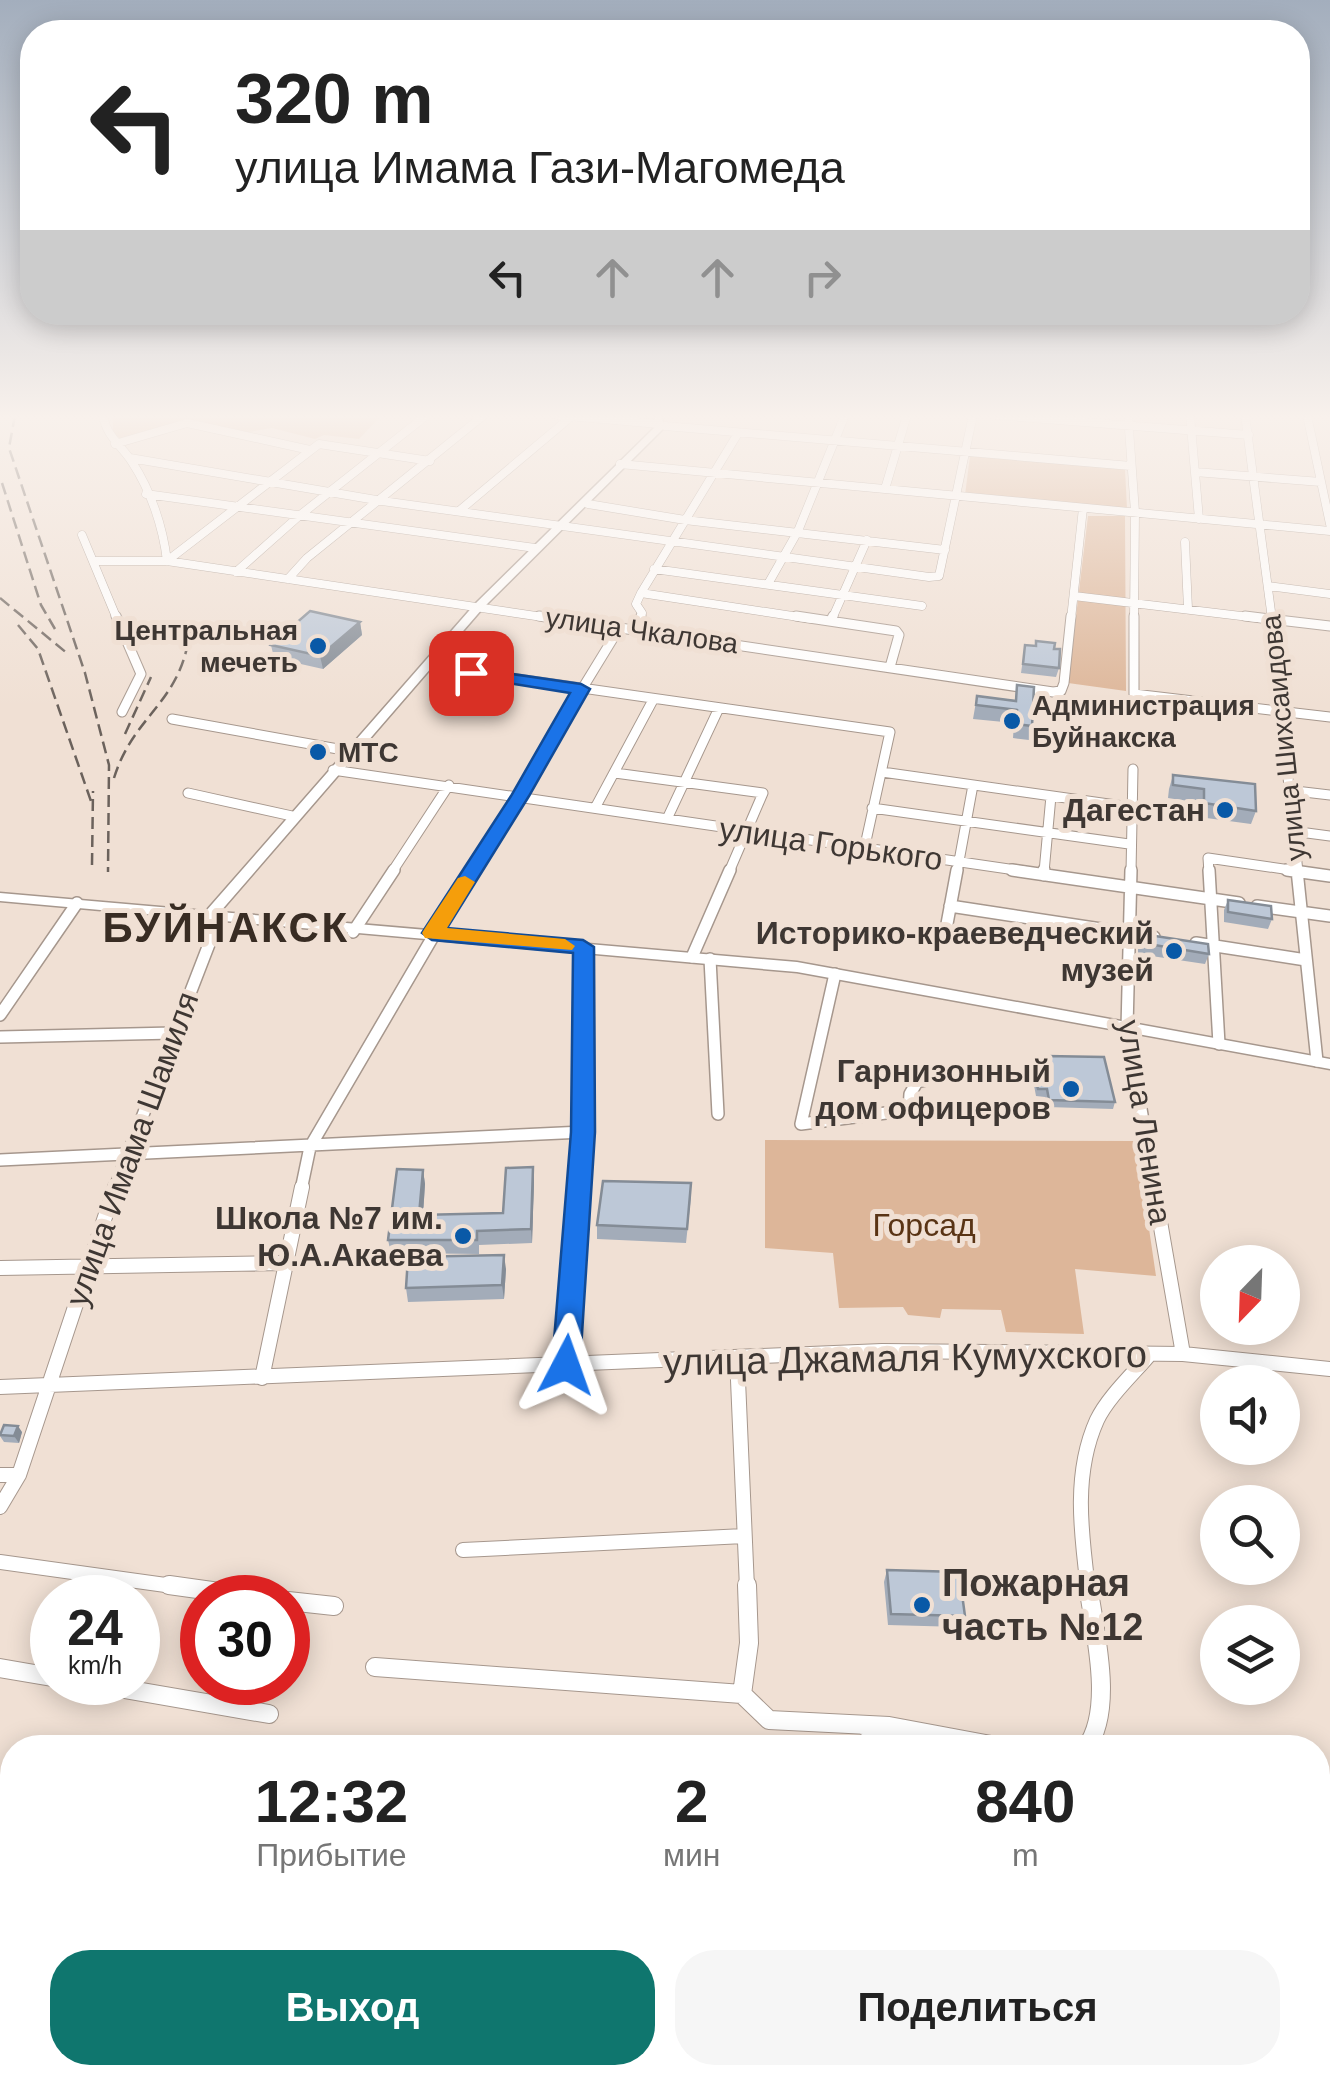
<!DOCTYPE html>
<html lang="ru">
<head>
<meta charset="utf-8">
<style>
	:root { --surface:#fff; --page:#f6f6f6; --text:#222; --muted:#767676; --accent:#0f766e }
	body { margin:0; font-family:Arial,sans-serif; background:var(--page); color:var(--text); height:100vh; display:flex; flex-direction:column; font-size:38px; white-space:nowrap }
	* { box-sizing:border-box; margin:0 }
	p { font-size:32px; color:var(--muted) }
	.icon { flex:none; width:55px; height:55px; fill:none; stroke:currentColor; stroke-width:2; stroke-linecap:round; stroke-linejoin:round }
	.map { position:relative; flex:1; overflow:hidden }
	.drawer { position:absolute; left:0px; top:1735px; width:1330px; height:350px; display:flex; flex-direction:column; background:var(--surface); border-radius:40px 40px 0 0; box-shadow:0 5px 25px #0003 }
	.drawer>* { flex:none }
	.guide { position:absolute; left:20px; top:20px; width:1290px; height:305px; border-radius:40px; box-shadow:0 5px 25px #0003; background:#fff; color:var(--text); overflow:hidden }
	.needle { width:65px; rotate:203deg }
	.fabs { position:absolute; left:1200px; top:1245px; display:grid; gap:20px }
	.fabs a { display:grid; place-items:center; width:100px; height:100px; border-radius:50%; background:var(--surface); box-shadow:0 5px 25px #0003; font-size:50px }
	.speed { position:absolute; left:30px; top:1575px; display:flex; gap:20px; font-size:50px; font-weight:700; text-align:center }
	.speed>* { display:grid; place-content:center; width:130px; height:130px; border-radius:50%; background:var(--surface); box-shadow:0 5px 25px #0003; line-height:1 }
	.speed small { font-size:25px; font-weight:400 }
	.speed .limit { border:15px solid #d22; background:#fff; color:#111 }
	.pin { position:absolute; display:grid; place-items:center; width:85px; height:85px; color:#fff; margin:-42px; border-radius:20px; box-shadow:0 5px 15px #0006 }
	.me { position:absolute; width:110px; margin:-55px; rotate:4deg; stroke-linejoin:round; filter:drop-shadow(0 0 8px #0008) }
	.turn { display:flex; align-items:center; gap:35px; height:210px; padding:0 50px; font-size:45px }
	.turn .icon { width:130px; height:130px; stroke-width:2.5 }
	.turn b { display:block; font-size:70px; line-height:85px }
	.lanes { display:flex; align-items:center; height:95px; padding:0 50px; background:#0003; justify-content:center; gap:50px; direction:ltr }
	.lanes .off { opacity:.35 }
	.eta { display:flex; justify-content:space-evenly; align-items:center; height:170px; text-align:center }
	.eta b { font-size:60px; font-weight:600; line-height:70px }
	.action { display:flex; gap:20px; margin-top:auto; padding:20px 50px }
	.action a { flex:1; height:115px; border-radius:40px; background:var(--accent); color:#fff; font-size:40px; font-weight:600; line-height:115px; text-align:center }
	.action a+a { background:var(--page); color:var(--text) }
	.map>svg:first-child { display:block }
	.green { fill:#ddb699 }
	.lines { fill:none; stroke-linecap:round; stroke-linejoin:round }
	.street-far4-casing { stroke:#a6978d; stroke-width:9 }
	.street-far3-casing { stroke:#a6978d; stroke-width:11 }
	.street-far2-casing { stroke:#a6978d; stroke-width:14 }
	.street-far1-casing { stroke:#a6978d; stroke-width:16 }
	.street-casing { stroke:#a6978d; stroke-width:20 }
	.secondary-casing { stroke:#a6978d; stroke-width:3 }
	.street-far4 { stroke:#fff; stroke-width:8 }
	.street-far3 { stroke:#fff; stroke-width:9 }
	.street-far2 { stroke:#fff; stroke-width:11 }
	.street-far1 { stroke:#fff; stroke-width:14 }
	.street { stroke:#fff; stroke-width:18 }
	.secondary { fill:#fff; fill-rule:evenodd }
	.rail { stroke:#6b625c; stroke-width:2.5; stroke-dasharray:12 6; stroke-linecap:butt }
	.wall { fill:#a3acb9 }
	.shaded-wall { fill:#848c96 }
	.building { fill:#bdc8d7; stroke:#848c96; stroke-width:2.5 }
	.route { fill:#1a73e8; stroke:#114b97; stroke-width:2.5 }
	.slow { fill:#f59e0b }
	.poi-dot { fill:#0959a7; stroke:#f0e0d4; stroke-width:4 }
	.labels { text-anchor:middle; stroke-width:10; stroke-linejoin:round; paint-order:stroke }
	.far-poi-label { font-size:28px; font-weight:bold; fill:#3e3733; stroke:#f0e0d4; text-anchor:start }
	.far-street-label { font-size:28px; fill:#3e3733; stroke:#f0e0d4 }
	.poi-label { font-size:32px; font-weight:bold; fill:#3e3733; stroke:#f0e0d4; text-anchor:end }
	.street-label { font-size:32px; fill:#3e3733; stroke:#f0e0d4 }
	.park-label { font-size:32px; fill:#593415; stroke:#f0e0d4 }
	.near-street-label { font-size:38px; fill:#3e3733; stroke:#f0e0d4 }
	.near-poi-label { font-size:38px; font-weight:bold; fill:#3e3733; stroke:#f0e0d4; text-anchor:start }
	.district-label { font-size:42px; font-weight:bold; letter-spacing:2.5px; fill:#382c23; stroke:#f0e0d4 }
</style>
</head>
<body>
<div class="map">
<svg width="1330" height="2085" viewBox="0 0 1330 2085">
	<rect width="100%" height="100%" fill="#f0e0d4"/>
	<path class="green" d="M113 415H382L359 439 324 435 315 439 272 428 237 434 183 420 121 440 113 431Z
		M970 456 1125 469 1127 509 965 495Z
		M1088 516H1125L1126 691 1068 683Z
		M765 1140 1136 1141 1156 1276 1075 1269 1084 1334 1006 1332 1001 1310 942 1309 940 1318 908 1315 903 1307 839 1308 833 1253 765 1248Z"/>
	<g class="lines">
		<defs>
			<path id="street-far4" d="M103 415C106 436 121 445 132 462 151 491 163 527 167 561
				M557 415 659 424
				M995 415 1249 435
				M1128 415 1135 512 1134 619
				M1190 415 1199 519
				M1245 415 1272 619
				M1307 415 1330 524
				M665 426 1131 466
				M115 444 187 423 310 450
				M130 458 382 501 929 577 939 576 973 415
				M620 464 1330 531
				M1195 472 1321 482
				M885 489 907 415
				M146 494 535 548
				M588 504 685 520 945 550
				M459 511 572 416
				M82 535 117 619
				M1185 542 1188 609
				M96 561H167L556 619
				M167 561 319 444 430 461
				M654 569 922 606
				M236 572 299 516 427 415
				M288 579 307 558 484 415
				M768 584 798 531 845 415
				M1268 586 1330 594
				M641 593 812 619
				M1074 596 1266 619
				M640 619 642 613 636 604 641 593 737 435
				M832 619 867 540
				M1071 619 1083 508"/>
			<path id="street-far3" d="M116 616 141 674 122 712
				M539 616 1053 692 1061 691 1064 683 1071 616
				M796 616 896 631 899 635 890 667
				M1134 616V694L1330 717
				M1245 616 1330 626
				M1271 616 1298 872
				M831 620 833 616
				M636 630 641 616
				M434 667 890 732 864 850
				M172 719 349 751
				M333 770 1029 872
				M882 772 1130 807
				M615 773 763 793 729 872
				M1287 790 1330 795
				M188 793 292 816
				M595 808 653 700
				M872 808 1129 844
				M667 819 719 708
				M1292 831 1330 836
				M392 872 449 785
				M470 872 620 627
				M957 872 973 785
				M1044 872 1051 796
				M1131 872 1133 769
				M1209 872 1208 858 1304 872"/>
			<path id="street-far2" d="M1012 870 1239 903
				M1131 870 1127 1028 1155 1190
				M1209 870 1219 1044
				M1287 870 1330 876
				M1297 870 1317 1061
				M1044 875V870
				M950 906 1154 937
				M1257 906 1330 916
				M353 932 394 870
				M944 940 957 870
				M1196 943 1306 960
				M692 957 730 870
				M710 959 718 1114
				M835 974 801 1124 909 1110 910 1094 917 1082 926 1080
				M0 1015 77 903
				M0 1037 173 1033
				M0 1160 583 1132
				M114 1190 218 921
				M301 1190 310 1147 472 870
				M579 1190 583 1132V947"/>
			<path id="street-far1" d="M1154 1187 1183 1354
				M0 1268 286 1263
				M737 1357 747 1588
				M566 1365 579 1187
				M262 1378 302 1187
				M0 1387 882 1351 1183 1354 1330 1369
				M0 1475H19
				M0 1507 19 1475 115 1187
				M463 1550 744 1536
				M0 1562 187 1588
				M1088 1588C1081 1532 1073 1473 1097 1420 1108 1397 1133 1374 1150 1354"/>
			<path id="street" d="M169 1585 262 1598
				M288 1601 334 1606
				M375 1667 742 1694
				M0 1668 52 1677
				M84 1682 269 1714
				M742 1694 749 1643 747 1585
				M742 1694 769 1720 889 1726 1007 1748
				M863 1725 902 1748
				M1086 1748C1115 1709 1094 1630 1088 1585
				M0 1887 12 1885
				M257 2072 305 2085"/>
			<path id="secondary" d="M654 415H662L663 429 483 608 220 912 797 962 1330 1059V1069L797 972 213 920 207 922 201 919 0 901V893L206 911 475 604 656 426Z"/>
		</defs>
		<use href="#street-far4" class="street-far4-casing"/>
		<use href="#street-far3" class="street-far3-casing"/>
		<use href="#street-far2" class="street-far2-casing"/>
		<use href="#street-far1" class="street-far1-casing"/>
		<use href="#street" class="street-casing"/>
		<use href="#secondary" class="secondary-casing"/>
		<use href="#street-far4" class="street-far4"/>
		<use href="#street-far3" class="street-far3"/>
		<use href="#street-far2" class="street-far2"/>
		<use href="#street-far1" class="street-far1"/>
		<use href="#street" class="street"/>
		<use href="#secondary" class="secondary"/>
		<path class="rail" d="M15 415 9 448 85 673 109 765 108 872
			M2 483 41 605 55 629
			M0 598 68 654
			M18 625 38 649 92 804
			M125 734 151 677
			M114 778C134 713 183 703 190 628
			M92 865 93 791"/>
	</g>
	<path class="wall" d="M360 622 362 635 323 669 274 658 271 645Z
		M1025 645 1054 649 1059 668 1056 677 1021 673Z
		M1017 685 1032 726 1029 740 1013 738 1014 723 973 719 977 696 1015 700Z
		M1173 775 1256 811 1251 824 1199 817V803L1168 798 1169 789Z
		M1228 900 1272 919 1268 929 1224 922V910Z
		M1142 934 1209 954 1205 964 1138 954V944Z
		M1046 1056 1115 1102 1113 1109 1047 1107 1045 1097 1036 1096 1033 1080 1034 1073 1047 1074 1044 1063Z
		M533 1167 534 1181 532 1243 479 1245V1254L391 1253 388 1240 423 1170 425 1184 423 1215 503 1213Z
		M691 1197 686 1243 597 1239V1225Z
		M506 1269 504 1299 408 1302 406 1288Z
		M22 1432 19 1443 4 1442 0 1436Z
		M887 1570 965 1616 960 1627 888 1625 884 1582Z"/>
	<path class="shaded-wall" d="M360 622 362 635 323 669 320 656Z
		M533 1167 534 1181 532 1243 531 1229Z
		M423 1170 425 1184 422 1229 419 1215Z
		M504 1255 506 1269 504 1299 502 1285Z
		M18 1426 22 1432 19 1443 14 1436Z"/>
	<path class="building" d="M310 611 360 622 320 656 271 645Z
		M1036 641 1055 643 1054 649H1060L1059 668 1023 664 1025 645 1036 646Z
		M1017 685 1034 687 1032 726 1016 724 1017 710 976 705 977 696 1016 701Z
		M1173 775 1255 784 1256 811 1204 803V789L1173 785Z
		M1228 900 1271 906 1272 919 1228 912Z
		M1142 934 1208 944 1209 954 1142 943Z
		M1046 1056 1104 1057 1115 1102 1049 1100 1047 1089H1038L1034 1073 1050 1074Z
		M533 1167 531 1229 477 1231V1240H388L397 1169 423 1170 419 1215 503 1213 506 1168Z
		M603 1181 691 1183 687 1229 597 1225Z
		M504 1255 502 1285 406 1288 408 1257Z
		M4 1425 18 1426 14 1436 0 1435Z
		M887 1570 959 1572 965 1616 891 1614Z"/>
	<linearGradient id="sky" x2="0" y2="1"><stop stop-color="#a3aebd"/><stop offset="0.59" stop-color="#f8f1ec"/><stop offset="1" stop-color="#f8f1ec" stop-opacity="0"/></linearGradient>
	<rect width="1330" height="707" fill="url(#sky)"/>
	<path class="route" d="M471 668 581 684 590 689 529 796 447 928 583 940 594 947 595 1132 580 1365 576 1373 566 1377 556 1373 552 1365 571 1132 573 953 432 940 422 933 511 796 570 693 465 676 462 673Z"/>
	<path class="slow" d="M465 876 475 882 447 928 565 939 575 946 572 950 425 938 422 933 425 928 458 878Z"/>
	<g class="poi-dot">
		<circle cx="318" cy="646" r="10"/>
		<circle cx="1012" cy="721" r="10"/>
		<circle cx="318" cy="752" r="10"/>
		<circle cx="1225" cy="810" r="10"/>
		<circle cx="1174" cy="951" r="10"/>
		<circle cx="1071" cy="1089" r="10"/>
		<circle cx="463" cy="1236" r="10"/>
		<circle cx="922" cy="1605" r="10"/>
	</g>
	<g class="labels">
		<g class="far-poi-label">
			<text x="298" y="640" text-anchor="end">Центральная<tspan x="298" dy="32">мечеть</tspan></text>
			<text x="1032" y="715">Администрация<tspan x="1032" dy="32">Буйнакска</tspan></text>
			<text x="338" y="762">МТС</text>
		</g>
		<g class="far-street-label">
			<text transform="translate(642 630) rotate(8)" y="10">улица Чкалова</text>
			<text transform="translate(1283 738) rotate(-96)" y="10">улица Шихсаидова</text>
		</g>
		<g class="poi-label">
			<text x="1205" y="821">Дагестан</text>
			<text x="1154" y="944">Историко-краеведческий<tspan x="1154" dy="37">музей</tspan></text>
			<text x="1051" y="1082">Гарнизонный<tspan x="1051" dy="37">дом офицеров</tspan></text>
			<text x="443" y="1229">Школа №7 им.<tspan x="443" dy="37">Ю.А.Акаева</tspan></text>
		</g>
		<g class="street-label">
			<text transform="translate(831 844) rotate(8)" y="11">улица Горького</text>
			<text transform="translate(1145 1122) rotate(81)" y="11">улица Ленина</text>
			<text transform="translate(132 1149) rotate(-70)" y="11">улица Имама Шамиля</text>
		</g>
		<g class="park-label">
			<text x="924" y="1236">Горсад</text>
		</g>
		<g class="near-street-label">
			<text transform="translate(905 1358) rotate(-1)" y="13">улица Джамаля Кумухского</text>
		</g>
		<g class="near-poi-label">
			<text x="942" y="1596">Пожарная<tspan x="942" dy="44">часть №12</tspan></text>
		</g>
		<g class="district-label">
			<text x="226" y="942">БУЙНАКСК</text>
		</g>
	</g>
</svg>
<div class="fabs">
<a><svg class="needle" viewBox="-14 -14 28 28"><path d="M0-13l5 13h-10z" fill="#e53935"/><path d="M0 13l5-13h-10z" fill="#767676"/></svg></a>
<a><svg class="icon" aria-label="sound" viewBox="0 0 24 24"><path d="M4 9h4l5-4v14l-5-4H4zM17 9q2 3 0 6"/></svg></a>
<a><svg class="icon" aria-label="search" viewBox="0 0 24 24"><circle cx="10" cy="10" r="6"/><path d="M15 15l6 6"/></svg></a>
<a><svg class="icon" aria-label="layers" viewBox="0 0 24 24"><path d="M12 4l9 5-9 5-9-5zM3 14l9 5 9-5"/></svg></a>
</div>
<div class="speed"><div>24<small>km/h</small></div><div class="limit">30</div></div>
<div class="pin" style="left:471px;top:673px;background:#d93025"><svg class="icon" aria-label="arrive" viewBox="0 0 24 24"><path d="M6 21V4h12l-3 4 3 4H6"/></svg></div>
<svg class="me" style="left:566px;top:1365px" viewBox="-20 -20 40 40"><path d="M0-17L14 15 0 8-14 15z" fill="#1a73e8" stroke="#fff" stroke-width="4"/></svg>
<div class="guide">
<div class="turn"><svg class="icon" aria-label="left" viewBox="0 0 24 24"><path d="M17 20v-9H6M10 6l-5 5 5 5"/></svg><div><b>320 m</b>улица Имама Гази-Магомеда</div></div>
<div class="lanes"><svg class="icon" aria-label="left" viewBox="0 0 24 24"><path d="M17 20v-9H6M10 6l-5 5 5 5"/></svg><svg class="icon off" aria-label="ahead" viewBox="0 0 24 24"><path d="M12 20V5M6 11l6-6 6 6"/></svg><svg class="icon off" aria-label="ahead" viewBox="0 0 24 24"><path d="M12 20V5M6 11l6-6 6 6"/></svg><svg class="icon off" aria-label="right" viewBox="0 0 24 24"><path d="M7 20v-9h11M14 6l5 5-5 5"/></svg></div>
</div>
<section class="drawer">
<div class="eta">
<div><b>12:32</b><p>Прибытие</p></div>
<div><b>2</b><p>мин</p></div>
<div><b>840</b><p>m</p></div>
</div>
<div class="action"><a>Выход</a><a>Поделиться</a></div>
</section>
</div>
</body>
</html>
